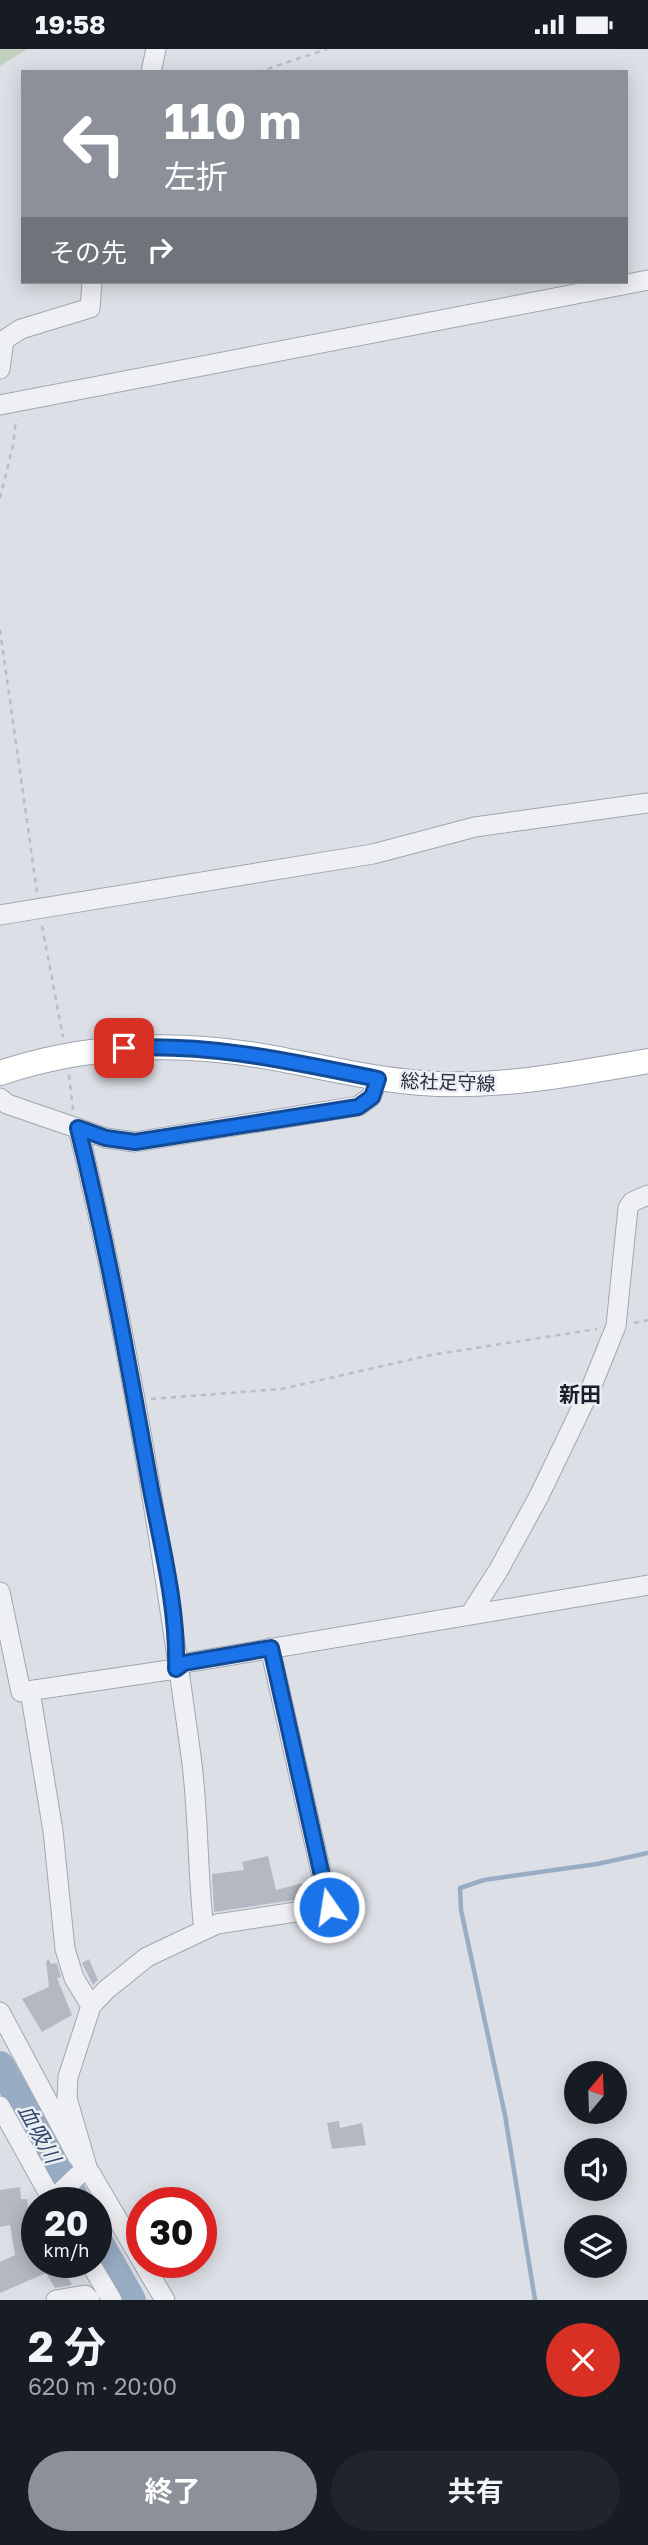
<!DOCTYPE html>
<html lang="ja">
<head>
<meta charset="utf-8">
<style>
	:root { --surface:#171b24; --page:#20242c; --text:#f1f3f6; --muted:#9ea1a6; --accent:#8c9099 }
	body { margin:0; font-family:"Golos Text","Noto Sans JP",sans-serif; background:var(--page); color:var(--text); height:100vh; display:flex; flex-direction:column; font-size:26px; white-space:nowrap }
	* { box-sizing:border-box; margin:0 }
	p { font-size:23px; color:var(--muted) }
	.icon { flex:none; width:38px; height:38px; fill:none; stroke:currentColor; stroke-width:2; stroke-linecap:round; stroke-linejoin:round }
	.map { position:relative; height:2251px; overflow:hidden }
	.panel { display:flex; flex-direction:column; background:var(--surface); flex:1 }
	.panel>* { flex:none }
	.guide { position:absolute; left:21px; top:21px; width:607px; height:214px; border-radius:0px; box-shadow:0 4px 18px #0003; background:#8c9099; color:#fff; overflow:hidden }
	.needle { width:46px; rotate:19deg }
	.fabs { position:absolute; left:564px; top:2012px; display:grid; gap:14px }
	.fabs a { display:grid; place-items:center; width:63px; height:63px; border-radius:50%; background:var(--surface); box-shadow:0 4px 18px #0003; font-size:35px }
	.speed { position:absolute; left:21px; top:2138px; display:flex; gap:14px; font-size:35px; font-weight:700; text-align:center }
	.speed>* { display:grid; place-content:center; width:91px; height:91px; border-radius:50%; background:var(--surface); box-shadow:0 4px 18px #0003; line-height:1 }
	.speed small { font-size:18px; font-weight:400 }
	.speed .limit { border:10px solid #d22; background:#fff; color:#111 }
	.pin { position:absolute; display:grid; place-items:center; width:60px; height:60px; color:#fff; margin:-30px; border-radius:14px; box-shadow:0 4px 10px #0006 }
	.me { position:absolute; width:77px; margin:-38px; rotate:347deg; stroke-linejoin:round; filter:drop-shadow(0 0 5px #0008) }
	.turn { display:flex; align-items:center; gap:24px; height:147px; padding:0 28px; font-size:32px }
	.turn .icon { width:91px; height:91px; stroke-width:2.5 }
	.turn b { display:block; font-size:49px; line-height:60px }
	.then { display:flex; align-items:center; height:66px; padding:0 28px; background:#0003; gap:14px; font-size:26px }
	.round { display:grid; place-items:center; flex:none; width:74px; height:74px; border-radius:37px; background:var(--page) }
	.head { display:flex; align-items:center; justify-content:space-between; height:119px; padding:0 28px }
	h1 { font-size:42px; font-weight:700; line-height:52px }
	.cta { display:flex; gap:14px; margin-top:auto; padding:14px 28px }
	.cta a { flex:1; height:80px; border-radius:42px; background:var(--accent); color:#fff; font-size:28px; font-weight:700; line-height:80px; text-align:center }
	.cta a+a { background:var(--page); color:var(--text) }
	.status { display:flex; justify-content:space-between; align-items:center; height:49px; padding:0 35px; background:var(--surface); direction:ltr }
	.status svg { height:19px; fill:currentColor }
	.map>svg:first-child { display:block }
	.green { fill:#c1cfbe }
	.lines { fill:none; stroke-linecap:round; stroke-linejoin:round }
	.stream { stroke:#98acc4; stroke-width:4.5 }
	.river { stroke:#98acc4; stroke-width:28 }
	.building { fill:#b4b8c2 }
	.minor-casing { stroke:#a2a6af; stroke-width:21 }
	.major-casing { stroke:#9ca3b0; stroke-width:26 }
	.path { stroke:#babdc4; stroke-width:2.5; stroke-dasharray:5 5; stroke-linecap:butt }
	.minor { stroke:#eef0f4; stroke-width:19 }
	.major { stroke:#fff; stroke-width:24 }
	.route-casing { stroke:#114b97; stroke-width:18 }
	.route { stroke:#1a73e8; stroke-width:12 }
	.labels { text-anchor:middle; stroke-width:5; stroke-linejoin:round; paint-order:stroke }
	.street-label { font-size:19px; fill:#272d3b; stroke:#ebeef3 }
	.neighbourhood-label { font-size:21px; font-weight:bold; fill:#191e2b; stroke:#ebeef3 }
	.water-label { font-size:21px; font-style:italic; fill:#334a6c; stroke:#ebeef3 }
</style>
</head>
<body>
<div class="status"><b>19:58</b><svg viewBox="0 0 49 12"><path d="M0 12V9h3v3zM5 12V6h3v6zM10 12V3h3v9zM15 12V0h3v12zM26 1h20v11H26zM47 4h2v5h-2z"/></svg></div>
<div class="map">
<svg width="648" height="2251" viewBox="0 0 648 2251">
	<rect width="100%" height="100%" fill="#dcdfe5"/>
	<path class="green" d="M0 0H27L0 17Z"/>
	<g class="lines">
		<path class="stream" d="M535 2251 505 2066 461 1861 460 1839 484 1831 597 1815 648 1804"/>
		<path class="river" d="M0 2016 78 2154
			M96 2187 132 2251"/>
	</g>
	<path class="building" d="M268 1807 276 1841 303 1834 307 1849 214 1863 212 1825 244 1821 242 1813Z
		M89 1910 98 1931 93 1936 82 1914Z
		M49 1911 51 1915 57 1914 61 1928 57 1929 72 1966 42 1983 22 1950 49 1938 46 1912Z
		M339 2072 340 2079 362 2074 366 2096 332 2100 327 2074Z
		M20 2138 21 2150H27L34 2198 37 2197V2214H71L62 2218 72 2236 55 2239 46 2224 0 2244V2213L15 2206 10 2176 0 2178V2141Z"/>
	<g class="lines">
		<defs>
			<path id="minor" d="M151 23 156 0
				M0 320 4 291 21 280 90 259 92 233
				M0 356 648 231
				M0 866 373 805 475 778 648 754
				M0 1049 7 1055 106 1089 135 1093 358 1057 371 1048 378 1030
				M78 1079C128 1286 162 1496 191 1707 199 1764 197 1823 204 1881
				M0 1543 21 1643 176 1620 185 1614 648 1536
				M471 1564 498 1522 539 1447 591 1339 616 1277 628 1159 632 1153 648 1146
				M30 1642 53 1782 65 1900 74 1929 91 1957
				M0 1963 77 2107 91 2125 142 2212
				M0 2057 54 2154
				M52 2151 87 2118 67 2049 68 2028 91 1957 106 1941 147 1908 217 1875 329 1858 270 1599
				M90 2214 112 2251
				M143 2214 165 2251
				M56 2251 85 2246 90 2251"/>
			<path id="major" d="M0 1024C87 995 178 992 268 1008 319 1017 369 1030 421 1034 498 1040 572 1025 648 1012"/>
		</defs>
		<use href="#minor" class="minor-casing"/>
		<use href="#major" class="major-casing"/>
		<path class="path" d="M258 23 327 0
			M0 449 13 397 16 370
			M0 581 37 843
			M42 877 63 988
			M69 1026 73 1061
			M634 1274 648 1271
			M151 1350 281 1340 431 1306 597 1280"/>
		<use href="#minor" class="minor"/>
		<use href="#major" class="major"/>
	</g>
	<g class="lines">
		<defs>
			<path id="route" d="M124 999C211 994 293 1013 378 1030L372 1048 358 1058 135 1093 106 1089 78 1079C107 1196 128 1312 149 1430 160 1491 178 1557 176 1620L184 1614 271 1599 329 1858"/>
		</defs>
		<use href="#route" class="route-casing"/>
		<use href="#route" class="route"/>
	</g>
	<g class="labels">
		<g class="street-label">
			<text transform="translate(448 1033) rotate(2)" y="7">総社足守線</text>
		</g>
		<g class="neighbourhood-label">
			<text x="580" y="1353">新田</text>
		</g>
		<g class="water-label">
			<text transform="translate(39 2085) rotate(61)" y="7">血吸川</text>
		</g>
	</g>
</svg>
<div class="fabs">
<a><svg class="needle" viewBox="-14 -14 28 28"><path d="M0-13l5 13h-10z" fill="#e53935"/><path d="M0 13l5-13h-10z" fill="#9ea1a6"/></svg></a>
<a><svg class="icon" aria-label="sound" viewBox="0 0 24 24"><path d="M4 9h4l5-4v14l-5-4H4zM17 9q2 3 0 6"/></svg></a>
<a><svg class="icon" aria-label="layers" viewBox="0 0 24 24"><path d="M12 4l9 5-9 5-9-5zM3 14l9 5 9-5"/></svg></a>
</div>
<div class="speed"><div>20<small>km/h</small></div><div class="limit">30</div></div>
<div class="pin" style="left:124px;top:999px;background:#d93025"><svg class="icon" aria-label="arrive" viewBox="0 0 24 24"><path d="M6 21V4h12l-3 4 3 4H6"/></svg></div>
<svg class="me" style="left:329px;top:1858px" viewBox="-20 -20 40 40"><circle r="17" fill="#1a73e8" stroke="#fff" stroke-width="3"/><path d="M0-11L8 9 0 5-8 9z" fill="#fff"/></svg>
<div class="guide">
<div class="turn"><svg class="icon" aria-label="left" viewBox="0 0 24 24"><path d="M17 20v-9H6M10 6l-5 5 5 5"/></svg><div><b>110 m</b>左折</div></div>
<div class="then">その先<svg class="icon" aria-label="right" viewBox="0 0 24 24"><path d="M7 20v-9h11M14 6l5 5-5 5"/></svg></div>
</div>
</div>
<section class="panel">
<div class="head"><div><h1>2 分</h1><p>620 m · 20:00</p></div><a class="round" style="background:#d93025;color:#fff"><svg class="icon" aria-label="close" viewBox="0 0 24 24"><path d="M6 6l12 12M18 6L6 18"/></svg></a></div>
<div class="cta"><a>終了</a><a>共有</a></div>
</section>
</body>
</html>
